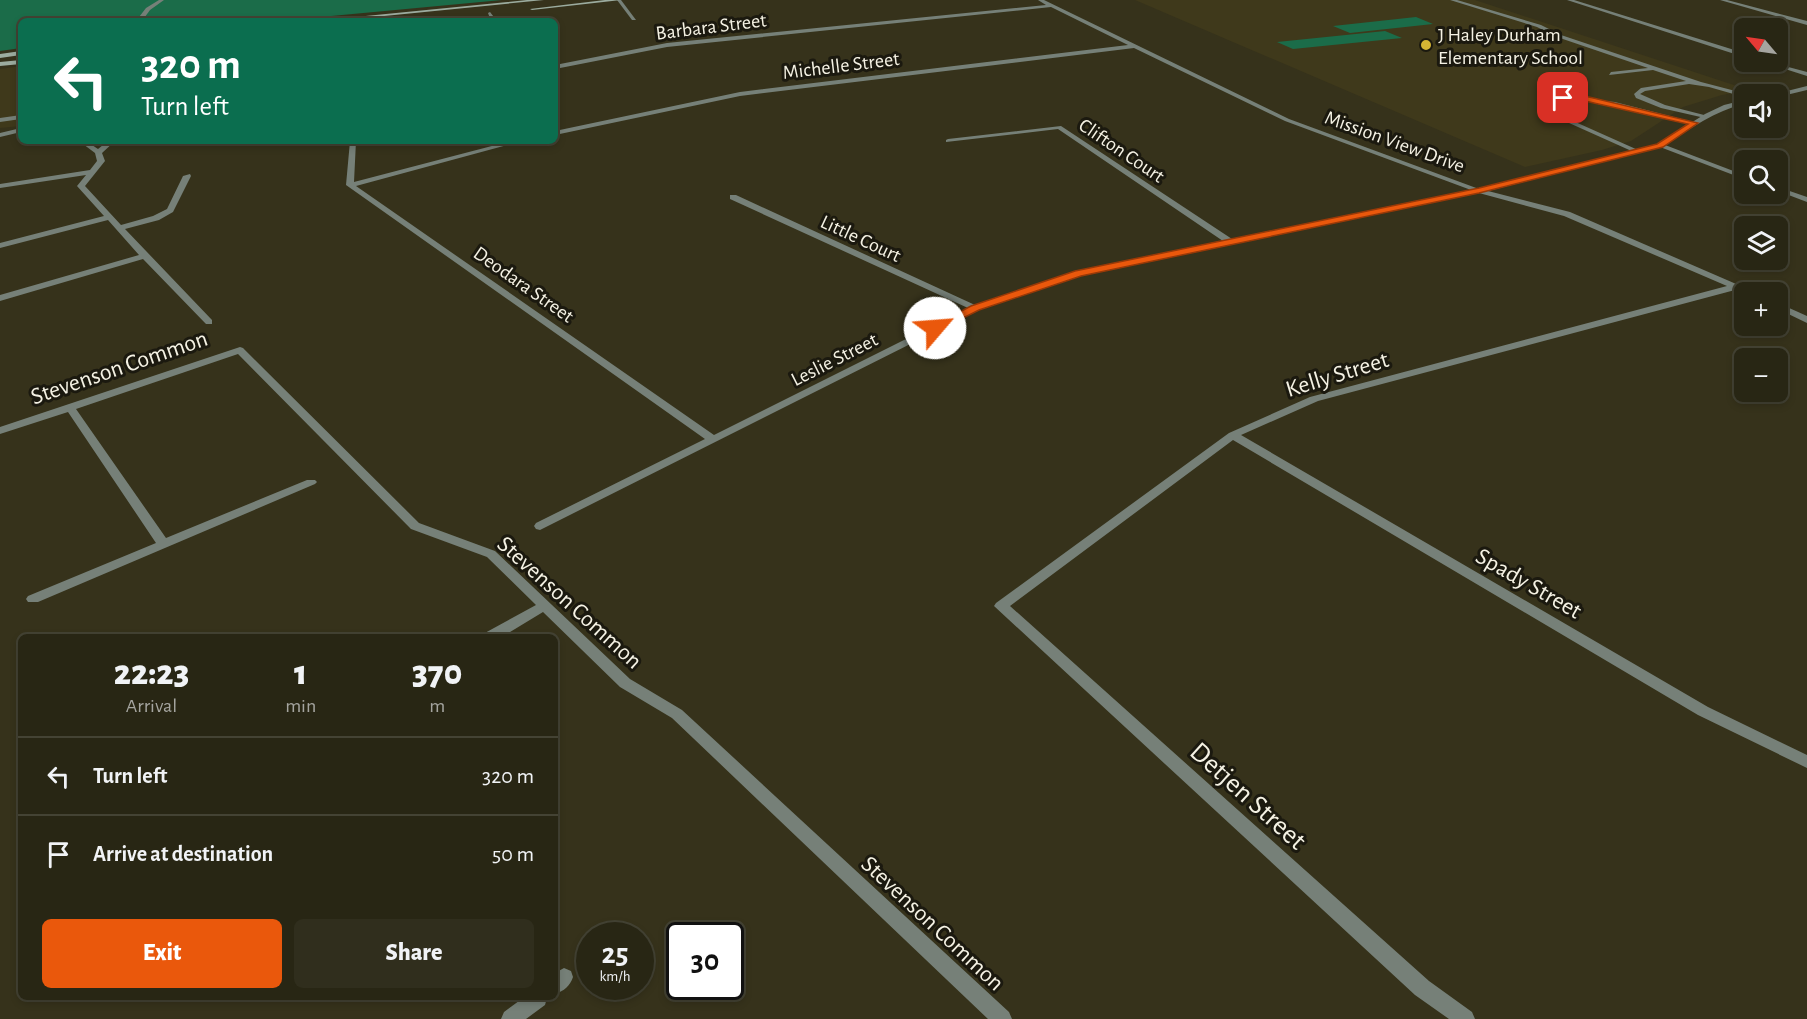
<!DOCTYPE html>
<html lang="en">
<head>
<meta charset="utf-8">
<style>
	:root { --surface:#282614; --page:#302e1d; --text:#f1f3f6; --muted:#a5a5a0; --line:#444334; --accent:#ea580c }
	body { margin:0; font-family:"Alegreya Sans",sans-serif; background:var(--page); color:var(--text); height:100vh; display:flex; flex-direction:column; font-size:22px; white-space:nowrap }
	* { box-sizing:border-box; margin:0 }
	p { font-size:20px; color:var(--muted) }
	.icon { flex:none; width:33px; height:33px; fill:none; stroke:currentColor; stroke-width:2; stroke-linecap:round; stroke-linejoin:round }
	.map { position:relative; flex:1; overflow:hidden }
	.sheet { position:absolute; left:18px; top:634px; width:540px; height:366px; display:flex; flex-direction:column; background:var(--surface); border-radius:9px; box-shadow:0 3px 9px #0003,0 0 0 2px var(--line) }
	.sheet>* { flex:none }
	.hud { position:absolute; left:18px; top:18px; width:540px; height:126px; border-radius:9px; box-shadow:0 3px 9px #0003,0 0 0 2px var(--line); background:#0b6e4f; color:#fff; overflow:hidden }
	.needle { width:39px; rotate:299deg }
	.tools { position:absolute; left:1734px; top:18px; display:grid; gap:12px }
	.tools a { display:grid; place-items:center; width:54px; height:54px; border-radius:9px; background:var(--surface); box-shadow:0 3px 9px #0003,0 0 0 2px var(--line); font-size:30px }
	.speed { position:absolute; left:576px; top:922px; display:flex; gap:12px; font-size:30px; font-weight:700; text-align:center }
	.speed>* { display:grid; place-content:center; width:78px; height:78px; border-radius:50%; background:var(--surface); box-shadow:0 3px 9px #0003,0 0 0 2px var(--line); line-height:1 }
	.speed small { font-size:15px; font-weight:400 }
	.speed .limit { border:3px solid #111; border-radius:9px; background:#fff; color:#111 }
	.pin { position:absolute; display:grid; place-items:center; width:51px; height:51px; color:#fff; margin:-26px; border-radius:12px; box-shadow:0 3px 9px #0006 }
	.me { position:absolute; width:66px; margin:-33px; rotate:63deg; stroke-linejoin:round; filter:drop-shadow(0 0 4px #0008) }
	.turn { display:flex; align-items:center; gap:21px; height:126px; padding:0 24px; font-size:27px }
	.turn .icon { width:78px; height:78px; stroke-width:2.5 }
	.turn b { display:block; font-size:42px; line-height:51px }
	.eta { display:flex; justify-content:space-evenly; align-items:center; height:102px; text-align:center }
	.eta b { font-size:36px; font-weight:800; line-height:42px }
	.cta { display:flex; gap:12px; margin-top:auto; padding:12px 24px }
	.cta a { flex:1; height:69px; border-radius:9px; background:var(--accent); color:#fff; font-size:24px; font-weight:800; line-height:69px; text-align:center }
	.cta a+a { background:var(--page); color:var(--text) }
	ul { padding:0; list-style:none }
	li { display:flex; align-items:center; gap:18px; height:78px; padding:0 24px; border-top:2px solid var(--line) }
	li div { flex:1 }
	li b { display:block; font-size:22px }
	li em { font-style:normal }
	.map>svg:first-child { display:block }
	.built { fill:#3f391b }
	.green { fill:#1b6c49 }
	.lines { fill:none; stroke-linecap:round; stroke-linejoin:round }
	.lane { fill:#768078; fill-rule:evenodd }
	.street { fill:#768078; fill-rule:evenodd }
	.secondary { fill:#9cac9f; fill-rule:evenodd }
	.route { fill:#ea580c; stroke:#983908; stroke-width:1.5 }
	.poi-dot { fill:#d6b534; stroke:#1b190f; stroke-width:2 }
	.labels { text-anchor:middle; stroke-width:6; stroke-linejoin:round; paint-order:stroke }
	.far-street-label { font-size:20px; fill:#f5f2e4; stroke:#1b190f }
	.far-poi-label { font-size:20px; fill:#f5f2e4; stroke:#1b190f; text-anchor:start }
	.street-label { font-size:24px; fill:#f5f2e4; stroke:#1b190f }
	.near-street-label { font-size:28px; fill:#f5f2e4; stroke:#1b190f }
</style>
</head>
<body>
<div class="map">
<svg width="1807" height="1019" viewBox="0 0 1807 1019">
	<rect width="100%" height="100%" fill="#36321b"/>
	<path class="built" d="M1135 0H1475L1749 90 1722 95 1683 107 1631 141 1602 150 1525 167Z
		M21 66V126L0 128V69Z"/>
	<path class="green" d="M0 0H502L278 21H21V48L0 51Z
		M1416 17 1433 24 1350 33 1333 26Z
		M1385 31 1402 38 1293 49 1277 42Z"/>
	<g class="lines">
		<path class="lane" d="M617 0H621L636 20H632Z
			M1450 0H1457L1541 25 1561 35 1701 82 1747 94 1744 97 1709 87 1689 84 1645 91 1640 94 1665 105 1708 116 1705 118 1661 108 1636 98 1634 94 1641 88 1686 81 1653 70 1609 75 1611 72 1648 68 1557 37 1537 27Z
			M490 12 497 21H491L488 13Z
			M1570 97 1615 102 1697 123 1694 125C1655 115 1581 90 1545 105L1553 112 1638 150V152L1636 153 1549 114 1537 105 1550 98Z
			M21 115V119L0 122V118Z
			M21 128V132L0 137V133Z
			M79 141H86L98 149 108 141H115L102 153 105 161 85 186 121 225 153 216 167 209 183 176 190 174 191 176 173 212 159 220 125 229 212 320V324H206L143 259 0 301V295L139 255 108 220 0 248V243L104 216 77 186 86 175 0 188V184L90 170 97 161 95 153Z
			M564 968 571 971 573 977C570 986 564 991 555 994V973Z
			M523 998H547L545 1005 526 1019H501L504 1012Z"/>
		<path class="street" d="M159 0H164L150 10 142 21H136L146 8Z
			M1038 0H1044L1289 119 1479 189 1658 144 1705 114 1724 105 1744 100V104C1715 111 1691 128 1665 145L1744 175V179L1660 147 1488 191 1570 212 1750 290 1751 292H1744V294L1735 290 1318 401 1241 435 1708 707 1807 755V768L1698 715 1233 440 1010 606 1429 981 1472 1012 1475 1019H1449L1415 995 994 606 996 603 1229 433 1310 397 1727 286 1564 216 1479 193 1081 275 978 310 540 530 536 529 534 526 536 523 705 439 346 185 350 141H356L354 182 511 141H522L356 186 714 435 968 308 730 199V195H736L975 305 1076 271 1223 241 1058 129 946 142V140L948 139 1061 126 1232 239 1471 190 1285 121 1134 48 740 96 555 135V131L740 92 1128 45 1051 7 667 47 555 69V65L667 43 1046 5Z
			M1567 0H1574L1744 53V57Z
			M1720 0H1727L1807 21V25Z
			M1763 62H1770L1807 72V76Z
			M1807 86V90L1778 97 1775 94Z
			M1778 187 1807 197V202L1778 191Z
			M1778 303 1807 316V323L1778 309Z
			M240 347 243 348 419 523 495 551 630 679 682 710 1009 1012 1012 1019H988L672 718 620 687 543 612 500 638H481L483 634 536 605 487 557 411 529 238 354 76 409 166 538 307 480H315L317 482 315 484 38 602H28L26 599 28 596 156 543 68 412 0 434V427Z"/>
		<path class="secondary" d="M527 0H544L334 21H315Z
			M605 0H621L532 10 530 9Z
			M21 51V55L0 58V54Z
			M21 60V64L0 66V62Z"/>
	</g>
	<path class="route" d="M1563 96H1585L1698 123 1663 147 1479 193 1081 276 979 310 939 330 935 331 929 328 971 306 1075 271 1479 188 1657 144 1688 124 1585 101 1560 99Z"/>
	<circle class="poi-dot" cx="1426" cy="45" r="6"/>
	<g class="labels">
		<g class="far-street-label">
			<text transform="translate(711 26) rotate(-7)" y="7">Barbara Street</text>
			<text transform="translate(841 65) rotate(-7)" y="7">Michelle Street</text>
			<text transform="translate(1395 141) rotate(20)" y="7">Mission View Drive</text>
			<text transform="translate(1122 150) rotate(34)" y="7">Clifton Court</text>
			<text transform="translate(861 238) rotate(25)" y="7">Little Court</text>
			<text transform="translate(524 284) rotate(35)" y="7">Deodara Street</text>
			<text transform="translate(834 359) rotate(-27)" y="7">Leslie Street</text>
		</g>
		<g class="far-poi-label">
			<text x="1438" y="41">J Haley Durham<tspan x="1438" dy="23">Elementary School</tspan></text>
		</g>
		<g class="street-label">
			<text transform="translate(119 367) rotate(-19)" y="8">Stevenson Common</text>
			<text transform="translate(1337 374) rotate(-17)" y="8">Kelly Street</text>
			<text transform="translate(1529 583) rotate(30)" y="8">Spady Street</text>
			<text transform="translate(570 602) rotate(42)" y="8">Stevenson Common</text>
			<text transform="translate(933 923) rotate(43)" y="8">Stevenson Common</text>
		</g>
		<g class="near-street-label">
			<text transform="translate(1249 795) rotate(42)" y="10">Detjen Street</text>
		</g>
	</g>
</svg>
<div class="tools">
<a><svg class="needle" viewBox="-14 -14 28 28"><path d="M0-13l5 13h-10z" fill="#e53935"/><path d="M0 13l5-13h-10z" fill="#a5a5a0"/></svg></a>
<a><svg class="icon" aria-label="sound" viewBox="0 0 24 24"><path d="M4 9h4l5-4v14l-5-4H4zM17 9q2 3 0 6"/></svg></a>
<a><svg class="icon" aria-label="search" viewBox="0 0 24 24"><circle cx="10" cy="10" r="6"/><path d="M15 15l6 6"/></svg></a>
<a><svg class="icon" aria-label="layers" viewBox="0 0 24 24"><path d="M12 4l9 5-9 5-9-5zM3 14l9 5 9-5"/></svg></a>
<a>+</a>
<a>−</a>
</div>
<div class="speed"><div>25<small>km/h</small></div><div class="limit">30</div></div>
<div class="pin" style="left:1563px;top:98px;background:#d93025"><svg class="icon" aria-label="arrive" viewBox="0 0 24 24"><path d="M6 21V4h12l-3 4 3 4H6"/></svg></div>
<svg class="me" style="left:935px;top:328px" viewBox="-20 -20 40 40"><circle r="19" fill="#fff"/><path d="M0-13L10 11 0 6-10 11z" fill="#ea580c"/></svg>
<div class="hud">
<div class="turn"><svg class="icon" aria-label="left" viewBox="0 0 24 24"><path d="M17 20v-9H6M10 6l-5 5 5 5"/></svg><div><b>320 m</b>Turn left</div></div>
</div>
<section class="sheet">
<div class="eta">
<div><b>22:23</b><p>Arrival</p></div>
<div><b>1</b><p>min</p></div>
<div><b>370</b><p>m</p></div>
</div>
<ul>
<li><svg class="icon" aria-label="left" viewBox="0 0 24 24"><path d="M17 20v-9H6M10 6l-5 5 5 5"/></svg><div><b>Turn left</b></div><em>320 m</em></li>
<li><svg class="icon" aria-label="arrive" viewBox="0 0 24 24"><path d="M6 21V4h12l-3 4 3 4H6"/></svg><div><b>Arrive at destination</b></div><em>50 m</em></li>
</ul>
<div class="cta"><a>Exit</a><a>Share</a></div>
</section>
</div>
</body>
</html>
